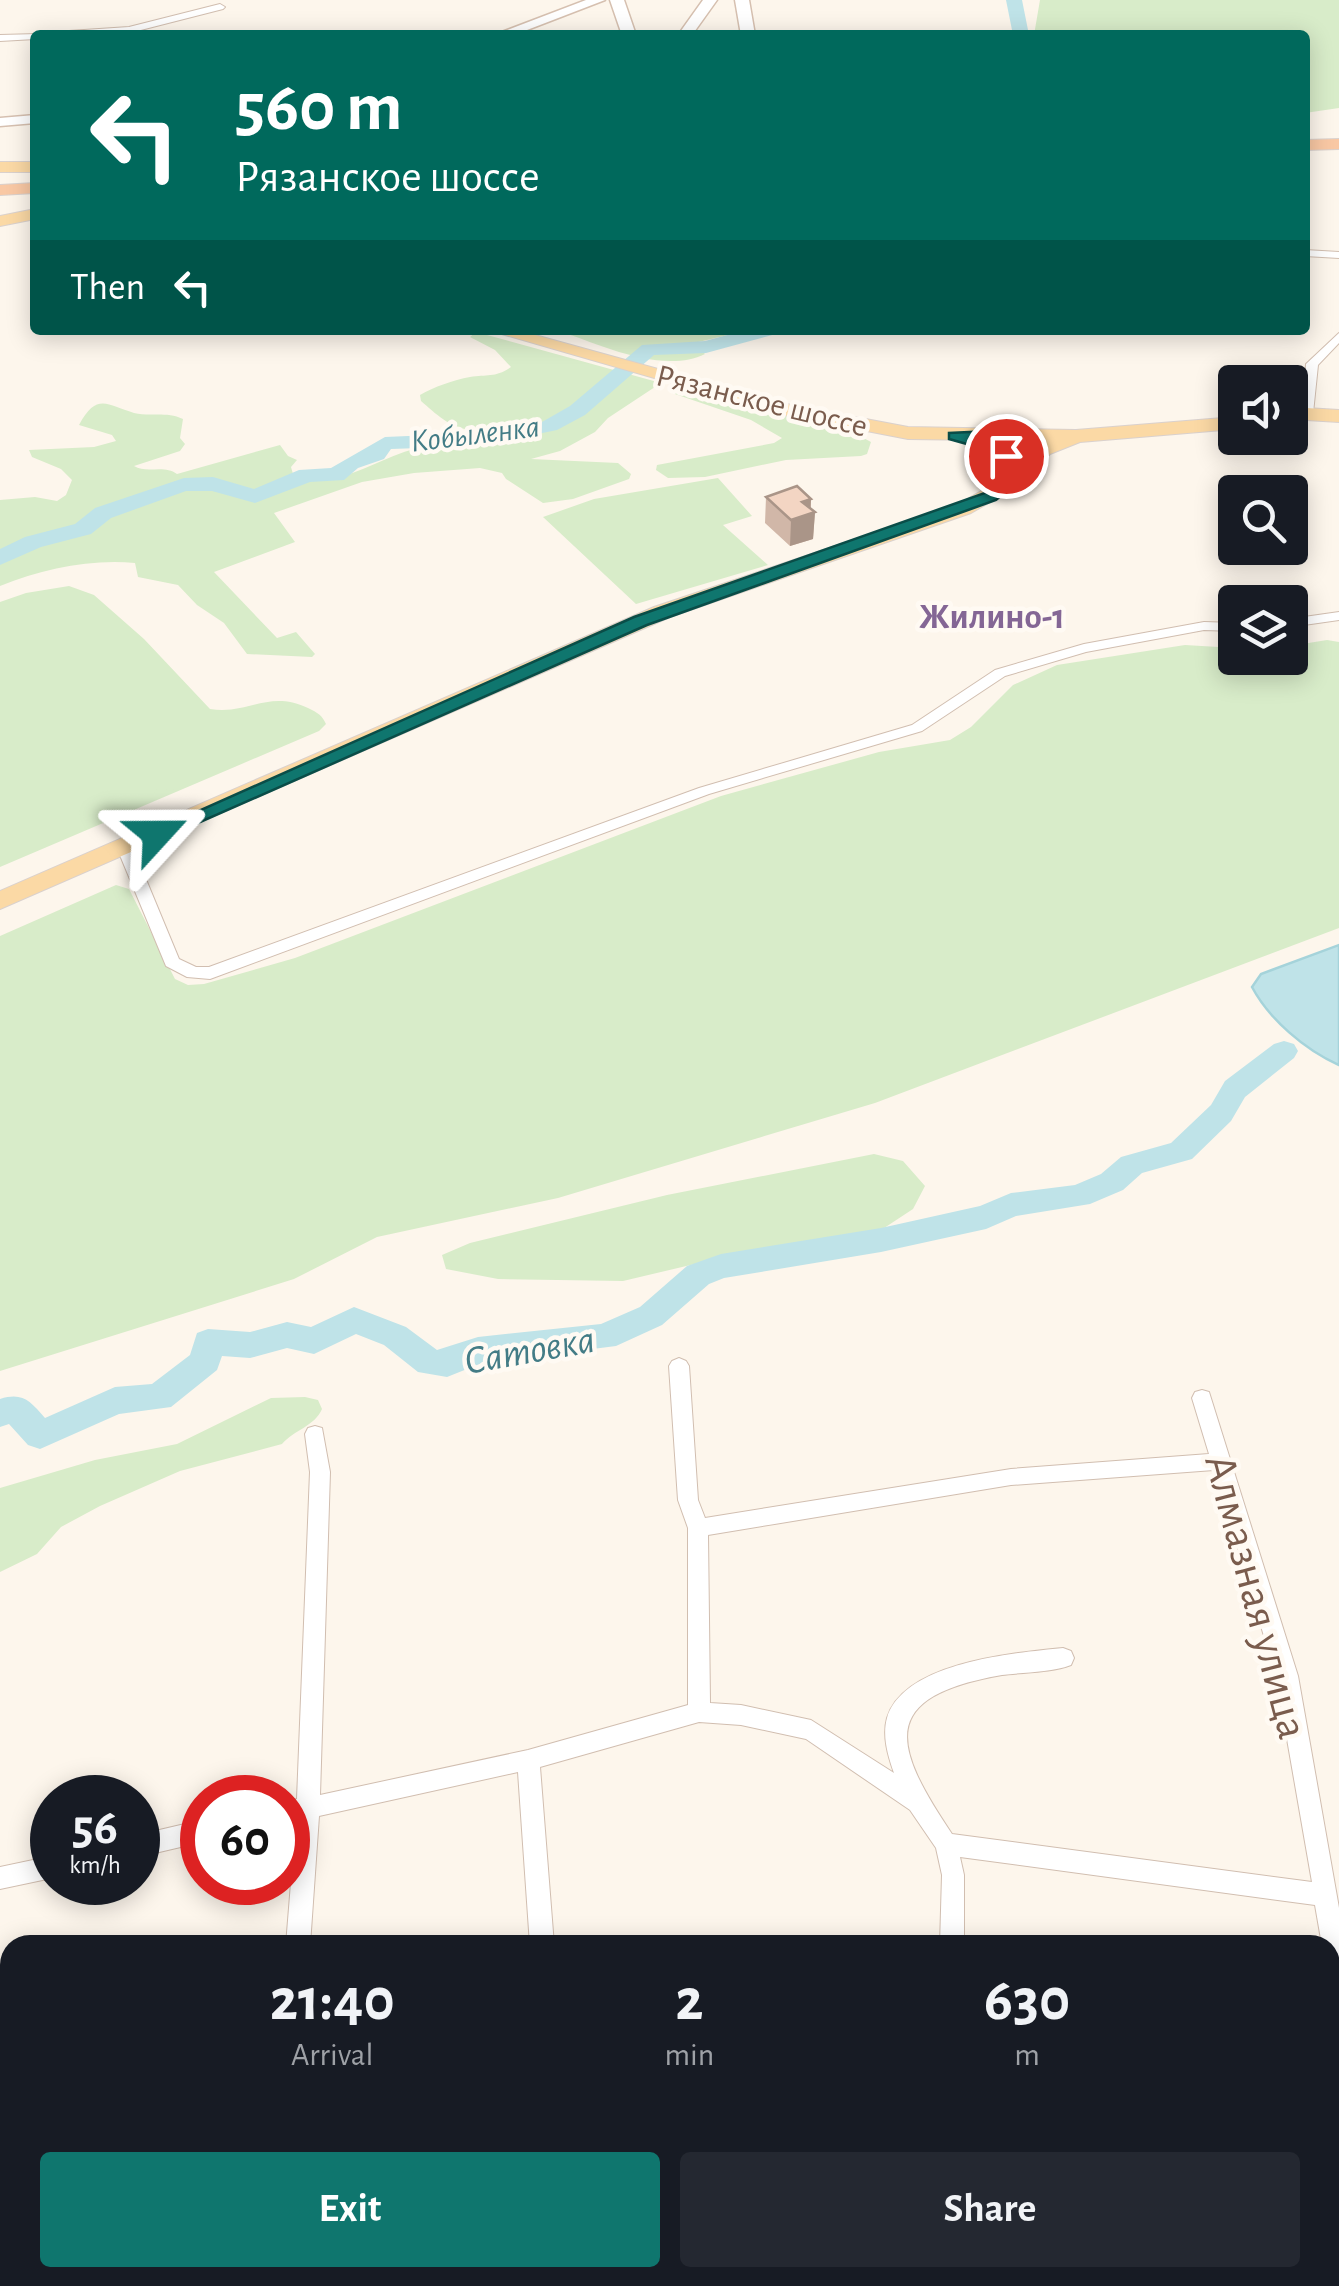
<!DOCTYPE html>
<html lang="en">
<head>
<meta charset="utf-8">
<style>
	:root { --surface:#171b24; --page:#242831; --text:#f1f3f6; --muted:#9ea1a6; --accent:#0f766e }
	body { margin:0; font-family:"Alegreya Sans",sans-serif; background:var(--page); color:var(--text); height:100vh; display:flex; flex-direction:column; font-size:38px; white-space:nowrap }
	* { box-sizing:border-box; margin:0 }
	p { font-size:32px; color:var(--muted) }
	.icon { flex:none; width:55px; height:55px; fill:none; stroke:currentColor; stroke-width:2; stroke-linecap:round; stroke-linejoin:round }
	.map { position:relative; flex:1; overflow:hidden }
	.sheet { position:absolute; left:0px; top:1935px; width:1340px; height:352px; display:flex; flex-direction:column; background:var(--surface); border-radius:30px 30px 0 0; box-shadow:0 5px 25px #0003 }
	.sheet>* { flex:none }
	.guide { position:absolute; left:30px; top:30px; width:1280px; height:305px; border-radius:10px; box-shadow:0 5px 25px #0003; background:#00695c; color:#fff; overflow:hidden }
	.tools { position:absolute; left:1218px; top:365px; display:grid; gap:20px }
	.tools a { display:grid; place-items:center; width:90px; height:90px; border-radius:10px; background:var(--surface); box-shadow:0 5px 25px #0003; font-size:50px }
	.speed { position:absolute; left:30px; top:1775px; display:flex; gap:20px; font-size:50px; font-weight:700; text-align:center }
	.speed>* { display:grid; place-content:center; width:130px; height:130px; border-radius:50%; background:var(--surface); box-shadow:0 5px 25px #0003; line-height:1 }
	.speed small { font-size:25px; font-weight:400 }
	.speed .limit { border:15px solid #d22; background:#fff; color:#111 }
	.pin { position:absolute; display:grid; place-items:center; width:85px; height:85px; color:#fff; margin:-42px; border:5px solid #fff; border-radius:50%; box-shadow:0 2px 10px #0007 }
	.me { position:absolute; width:110px; margin:-55px; rotate:66deg; stroke-linejoin:round; filter:drop-shadow(0 0 8px #0008) }
	.turn { display:flex; align-items:center; gap:35px; height:210px; padding:0 40px; font-size:45px }
	.turn .icon { width:130px; height:130px; stroke-width:2.5 }
	.turn b { display:block; font-size:70px; line-height:85px }
	.then { display:flex; align-items:center; height:95px; padding:0 40px; background:#0003; gap:20px; font-size:38px }
	.eta { display:flex; justify-content:space-evenly; align-items:center; height:170px; text-align:center }
	.eta b { font-size:60px; font-weight:600; line-height:70px }
	.cta { display:flex; gap:20px; margin-top:auto; padding:20px 40px }
	.cta a { flex:1; height:115px; border-radius:10px; background:var(--accent); color:#fff; font-size:40px; font-weight:600; line-height:115px; text-align:center }
	.cta a+a { background:var(--page); color:var(--text) }
	.map>svg:first-child { display:block }
	.green { fill:#d8ecc9 }
	.water { fill:#bfe3e8; stroke:#a5d3da; stroke-width:2.5 }
	.lines { fill:none; stroke-linecap:round; stroke-linejoin:round }
	.river { fill:#bfe3e8; fill-rule:evenodd }
	.minor-casing { stroke:#d1beb0; stroke-width:2 }
	.secondary-casing { stroke:#d6c0b0; stroke-width:3 }
	.primary-casing { stroke:#dad1cd; stroke-width:2 }
	.trunk-casing { stroke:#dad1cd; stroke-width:2 }
	.minor { fill:#fff; fill-rule:evenodd }
	.secondary { fill:#fff; fill-rule:evenodd }
	.primary { fill:#fbd9a5; fill-rule:evenodd }
	.trunk { fill:#f9c8a4; fill-rule:evenodd }
	.wall { fill:#d1b7a8 }
	.shaded-wall { fill:#aa9588 }
	.building { fill:#f3d5c3; stroke:#aa9588; stroke-width:2.5 }
	.route { fill:#0f766e; stroke:#0a4d48; stroke-width:2.5 }
	.labels { text-anchor:middle; stroke-width:9; stroke-linejoin:round; paint-order:stroke }
	.far-street-label { font-size:32px; fill:#7a5c4d; stroke:#fffaf3 }
	.far-water-label { font-size:32px; font-style:italic; fill:#437c86; stroke:#fffaf3 }
	.far-quarter-label { font-size:35px; font-weight:bold; fill:#846695; stroke:#fffaf3 }
	.water-label { font-size:40px; font-style:italic; fill:#437c86; stroke:#fffaf3 }
	.near-street-label { font-size:45px; fill:#7a5c4d; stroke:#fffaf3 }
</style>
</head>
<body>
<div class="map">
<svg width="1339" height="2286" viewBox="0 0 1339 2286">
	<rect width="100%" height="100%" fill="#fdf6ec"/>
	<path class="green" d="M1040 0H1339V108L1305 113V35H1034Z
		M557 330H749L694 343 705 354C663 375 598 344 557 330Z
		M476 332 661 383 608 418 595 432 560 451 531 459 618 463 631 474 629 479 573 499 543 503 506 479 502 473 480 468 414 473 362 482 274 513 295 542 214 572 277 638 296 632 315 654 312 657 247 654 224 623 197 605 178 585 138 577 135 563C89 559 43 569 0 586V500L35 497 57 501 66 495 72 480 61 469 32 457 29 450 94 447 116 441 112 435 79 425C97 392 107 405 134 413 150 417 166 411 183 419L180 438 185 444 180 451 134 466C147 474 164 464 177 474L280 445 288 456 297 460 291 467 295 481C308 480 321 481 334 478 366 472 396 450 429 446 450 443 507 450 518 436 502 427 487 432 470 430 449 427 436 414 421 401L420 395C434 387 453 380 470 377 487 374 495 378 511 367L495 350 470 337Z
		M673 386 858 435 871 442 867 454 861 456 786 460 705 477 668 478 656 470 657 465 774 443 782 438 751 420 672 393Z
		M718 478 752 516 723 525 768 565 636 604 543 517 594 499Z
		M69 586 94 595 144 639 210 709C249 715 268 689 308 708 318 713 322 715 326 724L319 731 0 867V602L26 593Z
		M1327 640 1339 642V928L875 1103 558 1198 377 1237 294 1279 0 1371V936L116 885 129 889 175 979 188 985 204 984 295 958 721 796 879 752 950 740 971 727 1013 685 1057 665 1185 645 1235 648V658H1290V646Z
		M874 1154 903 1161 925 1186 913 1209 875 1234 699 1263 623 1281 498 1279 446 1269 442 1255 470 1243 667 1195Z
		M305 1397 318 1400 322 1409C315 1426 294 1430 282 1444L180 1471 100 1506 61 1527 37 1554 0 1572V1488L95 1460 177 1444 271 1398Z"/>
	<path class="water" d="M1339 945V1065C1305 1050 1269 1019 1252 987L1261 974Z"/>
	<g class="lines">
		<path class="river" d="M1006 0H1022L1029 35H1013Z
			M746 330H779L776 334 706 353 654 355 585 415 557 430 478 446 391 449 384 459 358 468 344 480 310 482 255 503 212 491H186L111 518 91 534 41 547 0 565V549L25 537 75 524 95 508 184 478 213 477 254 489 299 470 331 468 385 437 478 433 542 422 570 406 642 345 705 341Z
			M1284 1041 1294 1044 1298 1051 1294 1058 1245 1097 1231 1121 1192 1159 1142 1173 1123 1190 1090 1204 1016 1216 986 1229 881 1252 724 1278 709 1284 662 1325 616 1346 482 1363 447 1377 418 1372 384 1345 356 1334 314 1354 287 1348 250 1358 222 1356 217 1370 171 1407 119 1414 40 1449 28 1445 9 1424 0 1427V1399C23 1392 30 1401 45 1418L115 1387 152 1384 190 1355 197 1333 208 1329 250 1332 287 1322 311 1327 354 1307 406 1327 437 1350 478 1337 601 1324 640 1307 687 1266 721 1254 881 1228 980 1206 1011 1193 1075 1185 1101 1174 1121 1157 1171 1143 1211 1105 1225 1081 1274 1044Z"/>
		<defs>
			<path id="minor" d="M220 4 225 7 223 9 129 33 49 35 54 32 129 27Z
				M38 34 35 39 0 41V35Z
				M1305 250 1339 252V258L1305 256Z
				M1339 333V343L1318 365 1313 413 1303 416 1306 364Z
				M1339 612V620L1290 627V619Z
				M1204 622 1235 623V631L1204 630 1086 652 1005 676 922 731 709 794 210 979 187 977 166 966 117 848 125 843 133 848 179 959 196 967H209L699 788 912 725 995 670 1084 644Z
				M679 1358 686 1361 689 1366 698 1500 705 1518 1011 1469 1209 1454 1192 1398 1195 1392 1202 1390 1209 1392 1298 1676 1339 1908V1986L1330 1981V1945H1322L1315 1905 960 1857 964 1875V1945H940L942 1875 936 1848 910 1810 806 1739 741 1725 699 1722 540 1767 554 1945H530L518 1772 319 1816 310 1945H286L296 1821 288 1822V1802L297 1799 310 1472 305 1434 308 1428 315 1426 322 1428 330 1472 320 1795 528 1750 688 1705V1528L678 1500 669 1366 672 1361ZM1214 1470 1276 1676 1312 1882 952 1834C893 1746 876 1697 1002 1675 1024 1672 1050 1673 1071 1665L1074 1658 1071 1651 1063 1648C1014 1653 904 1662 887 1718 882 1736 888 1756 894 1773L811 1720 741 1705 710 1703 708 1535 1011 1485Z
				M202 1820V1842L138 1857V1835Z
				M52 1856V1878L0 1889V1867Z
				M1330 2164 1339 2165V2189L1330 2188Z
				M261 2278H287V2286H261Z
				M932 2278H958L957 2286H931Z"/>
			<path id="secondary" d="M586 0H605L514 35H494Z
				M610 0H624L636 35H622Z
				M703 0H717L692 35H678Z
				M735 0H749L755 35H741Z
				M35 115V123L0 126V118Z"/>
			<path id="primary" d="M0 162H35V172H0Z
				M35 209V219L0 226V216Z
				M488 330H517L781 403 908 427 1076 430 1235 417V429L1080 442 1050 454 1021 484 971 513 670 617 0 909V891L654 607 957 505 1007 476 1036 446 1047 441 908 439 779 414Z
				M1290 407 1339 410V422L1290 419Z"/>
			<path id="trunk" d="M1339 139V149L1305 150V140Z
				M35 183V193L0 195V185Z"/>
		</defs>
		<use href="#minor" class="minor-casing"/>
		<use href="#secondary" class="secondary-casing"/>
		<use href="#primary" class="primary-casing"/>
		<use href="#trunk" class="trunk-casing"/>
		<use href="#minor" class="minor"/>
		<use href="#secondary" class="secondary"/>
		<use href="#primary" class="primary"/>
		<use href="#trunk" class="trunk"/>
	</g>
	<path class="wall" d="M766 497 811 499V509L815 512 813 539 790 546 765 523Z"/>
	<path class="shaded-wall" d="M811 499 810 514 815 512 813 539 790 546 791 520 802 502Z"/>
	<path class="building" d="M797 486 811 499 802 502 815 512 791 520 766 497Z"/>
	<path class="route" d="M1031 429 1039 434 1025 476 996 500 647 625 164 838H150L147 834 634 617 985 493 1010 474 1022 439 988 440 1012 453 1014 456 1006 461 981 448 949 439V433Z"/>
	<g class="labels">
		<g class="far-street-label">
			<text transform="translate(762 400) rotate(14)" y="11">Рязанское шоссе</text>
		</g>
		<g class="far-water-label">
			<text transform="translate(475 433) rotate(-7)" y="11">Кобыленка</text>
		</g>
		<g class="far-quarter-label">
			<text x="992" y="628">Жилино-1</text>
		</g>
		<g class="water-label">
			<text transform="translate(529 1349) rotate(-10)" y="14">Сатовка</text>
		</g>
		<g class="near-street-label">
			<text transform="translate(1258 1596) rotate(75)" y="16">Алмазная улица</text>
		</g>
	</g>
</svg>
<div class="tools">
<a><svg class="icon" aria-label="sound" viewBox="0 0 24 24"><path d="M4 9h4l5-4v14l-5-4H4zM17 9q2 3 0 6"/></svg></a>
<a><svg class="icon" aria-label="search" viewBox="0 0 24 24"><circle cx="10" cy="10" r="6"/><path d="M15 15l6 6"/></svg></a>
<a><svg class="icon" aria-label="layers" viewBox="0 0 24 24"><path d="M12 4l9 5-9 5-9-5zM3 14l9 5 9-5"/></svg></a>
</div>
<div class="speed"><div>56<small>km/h</small></div><div class="limit">60</div></div>
<div class="pin" style="left:1006px;top:456px;background:#d93025"><svg class="icon" aria-label="arrive" viewBox="0 0 24 24"><path d="M6 21V4h12l-3 4 3 4H6"/></svg></div>
<svg class="me" style="left:157px;top:834px" viewBox="-20 -20 40 40"><path d="M0-17L14 15 0 8-14 15z" fill="#0f766e" stroke="#fff" stroke-width="4"/></svg>
<div class="guide">
<div class="turn"><svg class="icon" aria-label="left" viewBox="0 0 24 24"><path d="M17 20v-9H6M10 6l-5 5 5 5"/></svg><div><b>560 m</b>Рязанское шоссе</div></div>
<div class="then">Then<svg class="icon" aria-label="left" viewBox="0 0 24 24"><path d="M17 20v-9H6M10 6l-5 5 5 5"/></svg></div>
</div>
<section class="sheet">
<div class="eta">
<div><b>21:40</b><p>Arrival</p></div>
<div><b>2</b><p>min</p></div>
<div><b>630</b><p>m</p></div>
</div>
<div class="cta"><a>Exit</a><a>Share</a></div>
</section>
</div>
</body>
</html>
